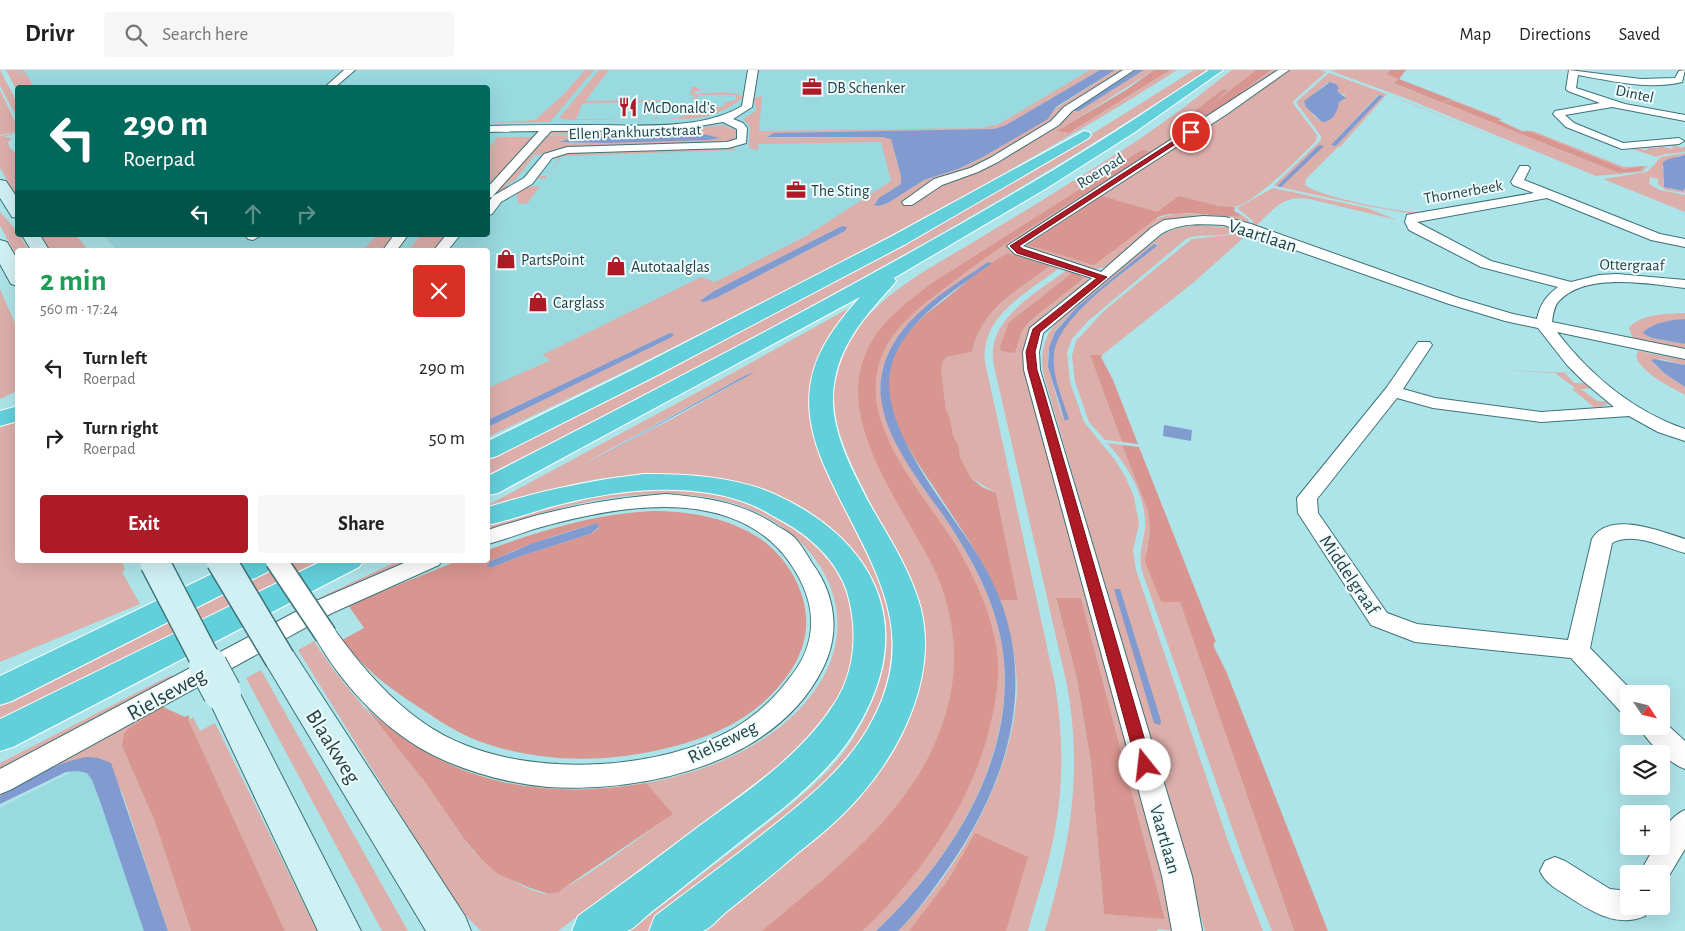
<!DOCTYPE html>
<html lang="en">
<head>
<meta charset="utf-8">
<style>
	:root { --surface:#fff; --page:#f6f6f6; --text:#222; --muted:#767676; --line:#e0e0e0; --accent:#ae1a26 }
	body { margin:0; font-family:"Alegreya Sans",sans-serif; background:var(--page); color:var(--text); height:100vh; display:flex; flex-direction:column; font-size:19px; white-space:nowrap }
	* { box-sizing:border-box; margin:0 }
	p { font-size:16px; color:var(--muted) }
	.icon { flex:none; width:28px; height:28px; fill:none; stroke:currentColor; stroke-width:2; stroke-linecap:round; stroke-linejoin:round }
	.map { position:relative; flex:1; overflow:hidden }
	.side { position:absolute; left:15px; top:178px; width:475px; height:315px; display:flex; flex-direction:column; background:var(--surface); border-radius:5px; box-shadow:0 5px 20px #0002 }
	.side>* { flex:none }
	.banner { position:absolute; left:15px; top:15px; width:475px; height:152px; border-radius:5px; box-shadow:0 5px 20px #0002; background:#00695c; color:#fff; overflow:hidden }
	.needle { width:32px; rotate:125deg }
	.buttons { position:absolute; left:1620px; top:615px; display:grid; gap:10px }
	.buttons a { display:grid; place-items:center; width:50px; height:50px; border-radius:5px; background:var(--surface); box-shadow:0 5px 20px #0002; font-size:25px }
	.pin { position:absolute; display:grid; place-items:center; width:42px; height:42px; color:#fff; margin:-21px; border:2px solid #fff; border-radius:50%; box-shadow:0 1px 5px #0007 }
	.me { position:absolute; width:55px; margin:-28px; rotate:344deg; stroke-linejoin:round; filter:drop-shadow(0 0 4px #0008) }
	.turn { display:flex; align-items:center; gap:18px; height:105px; padding:0 25px; font-size:22px }
	.turn .icon { width:65px; height:65px; stroke-width:2.5 }
	.turn b { display:block; font-size:35px; line-height:42px }
	.lanes { display:flex; align-items:center; height:48px; padding:0 25px; background:#0003; justify-content:center; gap:25px; direction:ltr }
	.lanes .off { opacity:.35 }
	.round { display:grid; place-items:center; flex:none; width:52px; height:52px; border-radius:5px; background:var(--page) }
	.headline { display:flex; align-items:center; justify-content:space-between; height:85px; padding:0 25px }
	h1 { font-size:30px; font-weight:600; line-height:38px; color:#1e9e55 }
	.button { display:flex; gap:10px; margin-top:auto; padding:10px 25px }
	.button a { flex:1; height:58px; border-radius:5px; background:var(--accent); color:#fff; font-size:20px; font-weight:600; line-height:58px; text-align:center }
	.button a+a { background:var(--page); color:var(--text) }
	ul { padding:0; list-style:none }
	li { display:flex; align-items:center; gap:15px; height:70px; padding:0 25px }
	li div { flex:1 }
	li b { display:block; font-size:19px }
	li em { font-style:normal }
	header { display:flex; align-items:center; gap:30px; box-sizing:border-box; height:70px; padding:0 25px; background:var(--surface); border-bottom:1px solid var(--line) }
	header strong { font-size:24px }
	nav { display:flex; gap:28px; margin-inline-start:auto; font-size:18px }
	.search { width:350px; height:45px; background:var(--page); display:flex; align-items:center; gap:12px; box-sizing:border-box; padding:0 18px; border-radius:5px; color:var(--muted); font-size:19px }
	.map>svg:first-child { display:block }
	.built { fill:#99d9e0 }
	.green { fill:#dcafab; fill-rule:evenodd }
	.forest { fill:#d9958f; fill-rule:evenodd }
	.water { fill:#819bd0 }
	.lines { fill:none; stroke-linecap:round; stroke-linejoin:round }
	.street-casing { stroke:#3e7277; stroke-width:2 }
	.secondary-casing { stroke:#3e7277; stroke-width:2 }
	.highway-casing { stroke:#fff; stroke-width:2 }
	.street { fill:#fff; fill-rule:evenodd }
	.secondary { fill:#d0f1f4; fill-rule:evenodd }
	.highway { fill:#62d0db; fill-rule:evenodd }
	.street-bridge-casing { stroke:#3e7277; stroke-width:24; stroke-linecap:butt }
	.secondary-bridge-far1-casing { stroke:#3e7277; stroke-width:32; stroke-linecap:butt }
	.secondary-bridge-casing { stroke:#3e7277; stroke-width:40; stroke-linecap:butt }
	.street-bridge { stroke:#fff; stroke-width:21 }
	.secondary-bridge-far1 { stroke:#d0f1f4; stroke-width:29 }
	.secondary-bridge { stroke:#d0f1f4; stroke-width:38 }
	.route { fill:#ae1a26; stroke:#711119 }
	.labels { text-anchor:middle; stroke-width:4; stroke-linejoin:round; paint-order:stroke }
	.far-poi-label { font-size:16px; fill:#293f41; stroke:#edfdfe; text-anchor:start }
	.far-street-label { font-size:16px; fill:#293f41; stroke:#edfdfe }
	.street-label { font-size:19px; fill:#293f41; stroke:#edfdfe }
	.near-street-label { font-size:22px; fill:#293f41; stroke:#edfdfe }
</style>
</head>
<body>
<header>
<strong>Drivr</strong>
<div class="search"><svg class="icon" aria-label="search" viewBox="0 0 24 24"><circle cx="10" cy="10" r="6"/><path d="M15 15l6 6"/></svg>Search here</div>
<nav><a>Map</a><a>Directions</a><a>Saved</a></nav>
</header>
<div class="map">
<svg width="1685" height="861" viewBox="0 0 1685 861">
	<rect width="100%" height="100%" fill="#ade4e9"/>
	<path class="built" d="M8 0H1102L991 72 488 335V180H116L104 165H488V18H18L17 22Z
		M91 692 150 861H0V738Z"/>
	<path class="green" d="M0 0 17 32V48L0 16Z
		M6 0H27L14 4 25 2 34 17 18 18 17 21Z
		M585 0H594L550 52 488 53 535 50 563 25Z
		M599 0H609L585 31 667 30 655 32 586 33 582 34 576 49H636L637 47 643 46 636 49 569 50 559 48Z
		M1090 0H1100L1006 55 994 59 810 62 767 65V67L776 68 882 67 891 69 901 106V114L879 128 874 134 879 136 888 133 924 110 958 99 981 88 1048 48 1056 38 1115 0H1127L1066 38 1053 52 992 89 969 100 936 112 905 131 909 133 942 112 973 102 997 90 1058 53 1071 39 1133 0H1136L1073 41H1079L1144 0H1154L1058 61 1069 63 1170 0H1177C1109 44 1038 84 967 124 810 211 650 290 488 367V357L672 267 674 264 670 263 488 350V318L551 290 542 285 701 207 715 212 806 166 891 111 881 72 758 74V80L749 78 750 56 743 49 756 41 754 28 762 26 759 61 982 58 999 54ZM842 156 846 157 845 161 716 228 704 232 701 230 714 221Z
		M1194 0H1207C978 153 732 279 488 406V390L587 340 1060 84Z
		M1232 0H1256L1206 39 1227 20 1223 19 1170 61 1221 38 1271 0H1281L1223 39 1010 174 1061 197C1029 221 980 246 985 292L1055 614C1063 663 1064 712 1055 760 1049 795 1037 827 1028 861H898C957 803 1014 704 1017 619 1017 590 1010 558 1000 530H1018L996 423 971 408 960 387 959 377 953 365 950 348 946 340 941 299 943 292 946 287 972 282C981 240 1017 221 1050 196L1008 183 992 193 988 192C947 221 893 250 882 303 872 355 920 411 947 451 970 486 991 523 1000 565 1023 677 955 787 876 861H702L849 738C889 695 932 629 923 567 921 553 913 539 908 526 899 501 891 475 880 452 852 392 810 334 851 268 878 225 928 199 970 174 1003 154 1037 134 1070 113 1104 92 1138 71 1169 48 1191 33 1210 16 1232 0Z
		M1287 0H1319L1326 2 1292 32 1317 65 1316 71C1301 86 1251 137 1232 137 1214 137 1196 130 1179 126L1155 149 1177 143 1238 147 1240 144 1249 150 1248 154 1234 149 1195 147 1177 149 1155 157 1105 197 1090 200 1028 182 1021 174Z
		M1336 0H1390L1388 4 1398 9 1394 13 1441 32 1453 30 1502 49 1499 51 1521 60 1533 61 1624 97 1648 96 1642 102 1596 106 1405 28 1331 1ZM1443 32 1499 50H1497L1624 99 1644 97 1640 101 1619 103Z
		M1329 3 1403 30 1529 82 1387 24 1340 77H1338L1306 109 1305 115C1318 126 1393 141 1413 142 1430 142 1446 138 1463 135L1467 137 1413 144 1367 136 1275 116 1274 115 1321 70V66L1296 32ZM1332 12 1336 14 1338 18 1336 21 1345 25V29L1339 32C1336 40 1333 53 1322 52L1315 47 1304 32 1327 13ZM1378 25 1382 26 1336 76 1331 75Z
		M692 17H696L701 21H694V24C708 24 732 19 743 27 714 52 689 49 653 49L657 46V49L679 48 684 45 692 44 694 37H723L725 32 736 30V25H698L697 29H689L697 26 690 25Z
		M0 20 17 56V62L0 65Z
		M715 55 691 58 547 65 555 60Z
		M723 55 736 60 738 66 728 72 566 78C555 79 545 85 535 85L515 110 505 116 511 117 488 134V130L545 66 691 59ZM668 65 720 68 709 70 571 73 561 70Z
		M17 63 4 67 12 68 8 73 10 78 17 84V128L0 98V66Z
		M498 67H535L488 119V78Z
		M1655 75 1672 79 1674 78 1671 77 1673 75 1682 78 1685 76V82L1666 84 1656 87 1630 78 1634 77 1645 80 1650 78H1661L1653 76Z
		M730 77 737 80 565 86 561 87 545 109 537 108 539 106H547L559 88H553L568 82Z
		M1685 83V85L1677 86 1662 97 1664 103 1663 114 1670 119 1683 121 1685 118V123L1666 120 1658 114V109L1650 107 1649 114 1660 120 1685 125V142L1603 109 1647 102 1661 87Z
		M540 116 527 134 517 133 518 131 516 122 526 117Z
		M1273 118 1367 138 1397 150 1309 129C1283 125 1275 138 1257 155L1449 224 1448 225 1252 155 1253 151 1237 138Z
		M0 142 17 161 18 165H20L28 180H18L17 188 0 155Z
		M1197 155 1239 158C1227 171 1201 161 1186 169L1088 251 1072 269 1067 282 1070 312 1084 352 1115 390 1126 408 1134 427 1139 454 1133 480 1136 500 1229 774 1263 861H1205L1044 306C1038 279 1047 260 1066 242L1162 165 1174 159ZM1156 173 1158 175C1128 202 1054 246 1053 288 1053 308 1060 330 1063 350L1048 297V283L1055 261 1077 237Z
		M1242 160 1249 163 1194 212 1102 285H1090L1122 372 1105 370 1089 352 1075 312 1072 286 1076 271 1105 240 1192 169 1229 165Z
		M39 165H76L88 180H48Z
		M378 165H397L384 180H362Z
		M420 165H448L436 180H409Z
		M1068 199 1087 206 1088 210C1066 233 1027 246 1024 281L1177 861 1158 859 1157 861H1045C1070 774 1083 705 1067 615L994 296C984 249 1037 223 1068 199ZM1070 204 1084 208 1029 252 1022 261 1015 283 1000 276 1009 252ZM1081 528 1165 848 1104 844 1091 693 1077 609 1056 529Z
		M0 219 17 258V321L0 329Z
		M869 227 820 309 873 478 900 578 868 675 657 861H629C669 830 709 799 749 768 786 738 826 711 852 670 896 602 899 526 840 466 820 447 795 430 768 422 749 416 726 417 706 415 681 412 651 405 626 406 579 408 532 426 488 440V435L709 316ZM751 304 672 349 578 397 746 305Z
		M1685 243V249L1660 253 1643 262 1652 268 1685 274V280L1634 271 1629 258C1642 243 1666 244 1685 243Z
		M1638 281 1685 290V295L1661 289 1651 291 1664 303 1685 317V325C1669 316 1643 304 1636 287Z
		M1499 300 1576 303H1565L1574 313H1585L1592 318 1581 319 1597 331 1611 332 1603 336 1594 337 1572 319 1575 318 1555 303Z
		M17 351 18 490H121L125 500 122 502 140 534 0 592V357Z
		M1107 373 1122 375 1148 441 1150 460 1146 481 1161 532H1180L1294 861H1272L1244 792 1142 501C1138 483 1143 475 1145 458 1147 427 1127 394 1107 373Z
		M651 417 719 422 779 443 837 492 861 566 838 637 786 690 558 861H481L466 846 423 781 298 580 314 571C346 622 391 665 427 713 445 738 459 768 482 790 494 801 531 824 549 824 567 823 653 758 672 744L646 713C705 702 765 679 805 633 881 545 813 446 712 428 635 415 560 435 488 461V453L559 431Z
		M286 490H321L0 650V630Z
		M400 490H417L322 533 319 528Z
		M261 600 408 861H382L246 608Z
		M171 605 175 611 0 703V693Z
		M159 635 122 676 155 752 191 861H168L122 722 98 688C62 686 31 710 0 726V720Z
		M189 647 190 649 193 647 200 661 215 653 317 861H285L188 649Z"/>
	<path class="forest" d="M1154 0H1170L1069 63 1057 61 1126 20Z
		M1256 0H1271L1221 38 1180 65 1169 61 1223 19 1228 20 1211 35Z
		M1390 0H1406L1399 9 1453 30 1441 32 1394 13 1398 9 1387 4Z
		M1453 31 1500 49 1498 50 1521 61 1531 62 1624 99 1644 96 1640 101 1619 103 1442 32Z
		M1142 80 1152 82C1084 125 1013 165 950 214 926 232 902 249 887 275 847 346 922 420 957 477 976 510 992 545 997 582 1000 606 996 632 990 656 971 734 925 798 869 855L862 861H762C829 804 908 747 940 661 958 614 959 566 942 518 935 497 923 478 912 459 879 399 829 325 880 259 895 241 914 227 932 213Z
		M1102 126 1157 142 1179 126 1219 136 1235 137 1234 141 1240 144 1238 147 1187 143 1169 144 1158 147 1094 195 1028 175Z
		M1008 183 1050 196C1017 221 981 239 972 282L946 287 943 292 941 299 946 340 950 348 953 365 959 377 960 387 971 408 982 417 996 423 1018 530H1000C985 492 961 459 939 425 915 388 879 344 891 297 898 267 920 248 944 230 964 214 985 195 1008 183Z
		M1073 202 1084 208 1029 252 1022 261 1015 283 1001 281 1000 276 1009 252Z
		M1090 285H1102L1101 287 1113 310 1138 374 1122 372Z
		M1122 375 1139 377 1216 572H1214V577L1226 601 1328 861H1294L1180 532H1161L1145 491 1150 460 1148 441Z
		M652 441C688 441 725 447 756 466 786 484 809 523 806 558 804 585 788 608 770 626 743 653 707 668 671 677 606 694 534 694 471 668 451 659 432 646 414 634 388 617 361 596 342 570L364 558 348 535 460 490H488V480C542 460 594 444 652 441ZM594 454 598 455 599 458 590 464 521 486 493 497 491 491C524 475 559 464 594 454Z
		M1056 528H1081L1165 849 1104 844 1091 693 1077 609Z
		M161 636 185 647 188 645 189 647 188 649 285 861H191L155 752 122 676 124 664 127 660Z
		M365 637C446 713 539 731 646 713L673 744 558 822 549 824 530 818 498 804 481 789 464 769 426 713Z
		M975 763 1028 787 1006 861H909L949 809Z"/>
	<path class="water" d="M1100 0H1115L1056 37 1048 49 981 88 958 99 924 110 888 133 879 136 874 135 879 128 901 114V106L891 69 882 67H767L774 63 994 59 1006 55Z
		M1136 0H1144L1079 41H1072Z
		M1330 12 1336 14 1339 18 1337 21 1346 28 1339 32C1338 40 1333 53 1322 52L1306 37 1304 31Z
		M1379 25 1383 26 1336 76 1331 75Z
		M703 64 720 68 709 70 605 73 560 72 571 68Z
		M1319 75 1324 76 1281 117 1277 116Z
		M1685 85V118L1683 121 1664 117 1663 92 1668 89Z
		M842 156 847 157 845 161 716 228 704 232 700 231 714 221Z
		M1154 174 1158 175C1129 200 1056 246 1054 286 1052 306 1063 330 1069 349L1065 351 1048 297 1049 278 1055 262 1077 237Z
		M988 192 992 193C956 220 902 251 891 298 876 358 954 443 983 494 1043 597 1013 705 949 797 933 820 917 842 898 861H876C955 787 1024 677 1000 565 991 523 970 486 947 451 920 411 871 355 882 303 893 250 947 220 988 192Z
		M1685 249V274L1652 268 1644 264 1643 262C1655 252 1670 250 1685 249Z
		M670 263 674 264 672 267 488 357V350Z
		M1654 289 1685 295V317L1664 303 1651 290Z
		M755 302 579 398 746 305Z
		M1164 355 1192 360 1191 371 1163 366Z
		M594 454H598L599 457 590 464 521 486 493 497H486L491 491 533 473Z
		M1114 519H1120L1161 651 1160 655 1154 653Z
		M88 687 98 688 111 693 168 861H144L101 734 92 710 87 703 78 701 66 702 0 734V726C28 711 56 691 88 687Z"/>
	<g class="lines">
		<defs>
			<path id="street" d="M344 0H355L334 18H324Z
				M748 0H758L752 37 733 49 743 53 747 58 746 73 728 78 568 83 552 88 532 114 501 132 492 144 488 145V133L493 126 524 108 544 84 567 77 727 72 737 69V59L723 52 688 58 662 60 551 61 492 127 488 128V117L539 61 488 62V56C521 55 554 55 588 55 636 55 700 61 742 36Z
				M1123 0H1134L1072 41 1059 55 998 92 978 102 942 115 912 135H904L902 132 934 109 970 98 990 88 1051 51 1064 37Z
				M1278 0H1289L1227 44 1023 176 1101 202 1151 158 1164 150 1203 146 1225 147 1251 154 1459 228 1513 244 1537 249C1540 234 1546 226 1558 217L1481 197 1409 160 1405 152 1407 145 1412 144 1534 123 1513 115 1511 112 1520 96H1528L1530 98 1524 110 1660 164 1685 169V177L1651 170 1547 128 1417 152 1491 191 1571 212 1599 205 1617 204 1685 210V218C1651 214 1587 202 1560 230 1554 235 1553 245 1552 252L1685 279V289L1557 262C1590 305 1633 341 1685 359V371L1658 362 1629 346 1541 352 1433 338 1397 328 1317 429 1318 443 1387 543 1417 554 1568 570 1592 469C1609 440 1660 461 1685 469V483C1663 477 1633 461 1612 473L1590 578 1635 624H1629V644L1620 641 1571 588 1415 572 1371 555 1298 443 1297 428 1387 317 1418 272H1430L1432 275 1403 319 1435 328 1541 342 1614 337 1583 311 1567 295 1538 258 1505 251 1449 234 1224 155C1202 154 1180 152 1161 164L1043 263 1039 282 1040 300 1192 806 1202 861H1172L1162 806 1024 300 1023 282 1030 258 1092 208 1015 184 1007 176Z
				M1569 0 1641 9 1675 8 1679 1 1685 0 1682 12C1648 20 1612 11 1578 5L1576 18 1625 34 1685 45V51L1612 37 1565 45 1574 53 1623 73 1679 68 1684 71 1679 74 1622 79 1566 57 1553 44 1555 41 1600 33 1568 21 1566 19Z
				M245 165H259L260 166 253 170 248 169Z
				M394 165H408L397 180H383Z
				M446 165H460L448 180H434Z
				M666 424C709 428 742 432 779 457 784 460 790 463 794 467 801 474 807 485 812 493 835 524 841 562 823 598 776 693 646 723 548 717 514 714 479 705 448 692 392 669 343 618 314 565L318 559 326 556 334 559C368 606 409 653 465 675 542 706 660 700 733 659 755 646 773 630 788 610 820 572 817 532 790 493 762 452 714 437 665 437 621 437 576 447 534 459 519 464 503 470 488 474V460C549 440 601 429 666 424Z
				M411 490H442L439 495 332 543 10 720 0 724V699L316 531Z
				M1661 649 1685 671V699C1670 694 1646 671 1639 656H1661Z
				M1685 740V779L1664 814 1661 815V804H1639L1655 776H1661C1661 761 1671 746 1685 740Z
				M1555 787 1565 791 1610 819 1629 821V836H1649L1645 846C1617 858 1592 842 1569 827 1557 819 1546 814 1540 801L1545 791Z"/>
			<path id="secondary" d="M0 110 6 111 18 129V148L12 147 0 128Z
				M22 165H40L49 180H31Z
				M0 170 7 172 18 191V216L11 214 0 194Z
				M280 576 292 580 465 846 471 861H426L263 589 268 580Z
				M222 608 234 612 361 861H318L205 622 210 612Z"/>
			<path id="highway" d="M1209 0H1223L1135 62 1047 118 894 208 896 211 893 215C868 243 842 271 835 309 826 352 849 394 868 431 887 465 911 500 921 539 937 605 903 677 860 726 842 747 821 765 799 782 775 803 750 823 725 843 719 848 710 859 703 861 695 861 660 861 649 861L655 846C693 817 732 789 769 759 806 730 843 700 867 660 927 559 868 493 827 402 814 374 805 342 811 311 817 278 839 251 860 227L498 423 488 425V406C671 312 855 217 1033 112 1093 77 1151 38 1209 0Z
				M1084 61 1089 62 1091 65 1089 68 906 174 650 309 497 386 488 389V371L634 299 892 166Z
				M18 336V351L0 356V341Z
				M644 404C687 404 732 406 772 423 872 467 917 551 861 651 830 707 775 744 726 783 700 803 675 824 649 844 643 849 634 859 627 861 619 861 583 861 572 861L578 846C620 816 661 785 702 754 750 719 801 685 834 634 856 601 858 559 847 522 837 491 810 466 782 451 772 446 762 439 752 435 694 411 621 419 562 434 537 440 512 450 488 455V437C539 421 591 410 644 404Z
				M241 490H282L277 497 12 631 0 635V606Z
				M324 490H364L359 497 13 677 0 681V649Z"/>
		</defs>
		<use href="#street" class="street-casing"/>
		<use href="#secondary" class="secondary-casing"/>
		<use href="#highway" class="highway-casing"/>
		<use href="#street" class="street"/>
		<use href="#secondary" class="secondary"/>
		<use href="#highway" class="highway"/>
		<defs>
			<path id="street-bridge" d="M276 490 326 565"/>
			<path id="secondary-bridge-far1" d="M221 490 280 589
				M155 493 209 597"/>
			<path id="secondary-bridge" d="M208 596 222 622"/>
		</defs>
		<use href="#street-bridge" class="street-bridge-casing"/>
		<use href="#secondary-bridge-far1" class="secondary-bridge-far1-casing"/>
		<use href="#secondary-bridge" class="secondary-bridge-casing"/>
		<use href="#street-bridge" class="street-bridge"/>
		<use href="#secondary-bridge-far1" class="secondary-bridge-far1"/>
		<use href="#secondary-bridge" class="secondary-bridge"/>
	</g>
	<path class="route" d="M1189 61 1194 62 1019 176 1023 179 1107 207 1040 262 1035 282 1037 300 1043 319 1152 695 1150 699 1145 701 1140 699 1137 695 1028 300 1026 282 1033 259 1097 208 1017 183 1010 176Z"/>
	<defs>
		<symbol id="office-bare" viewBox="-9 -9 18 18"><path d="M-6-3h4V-5.5h4V-3h4V5H-6ZM-1-4.5V-3h2v-1.5ZM-6 0V1H6V0Z" fill="#ae1a26" stroke="#edfdfe" stroke-width="2.5" paint-order="stroke"/></symbol>
		<symbol id="restaurant-bare" viewBox="-9 -9 18 18"><path d="M-5-6h1v4h1v-4h1v4h1v-4h1v5L-1.5 .5V6h-2V.5L-5-1ZM5-6V6H3V1.5H1.5Q1.5-4 5-6Z" fill="#ae1a26" stroke="#edfdfe" stroke-width="2.5" paint-order="stroke"/></symbol>
		<symbol id="shop-bare" viewBox="-9 -9 18 18"><path d="M-5-2.5h2.3a2.7 3.5 0 0 1 5.4 0H5L5.5 6h-11ZM-1.5-2.5h3a1.5 2.3 0 0 0-3 0Z" fill="#ae1a26" stroke="#edfdfe" stroke-width="2.5" paint-order="stroke"/></symbol>
	</defs>
	<g fill-rule="evenodd">
		<use href="#office-bare" x="798" y="3" width="28" height="28"/>
		<use href="#restaurant-bare" x="614" y="23" width="28" height="28"/>
		<use href="#office-bare" x="782" y="106" width="28" height="28"/>
		<use href="#shop-bare" x="492" y="175" width="28" height="28"/>
		<use href="#shop-bare" x="602" y="182" width="28" height="28"/>
		<use href="#shop-bare" x="524" y="218" width="28" height="28"/>
	</g>
	<g class="labels">
		<g class="far-poi-label">
			<text x="827" y="23">DB Schenker</text>
			<text x="643" y="43">McDonald's</text>
			<text x="811" y="126">The Sting</text>
			<text x="521" y="195">PartsPoint</text>
			<text x="631" y="202">Autotaalglas</text>
			<text x="553" y="238">Carglass</text>
		</g>
		<g class="far-street-label">
			<text transform="translate(1635 23) rotate(12)" y="6">Dintel</text>
			<text transform="translate(635 61) rotate(-2)" y="6">Ellen Pankhurststraat</text>
			<text transform="translate(1100 100) rotate(-32)" y="6">Roerpad</text>
			<text transform="translate(1463 121) rotate(-10)" y="6">Thornerbeek</text>
			<text transform="translate(1632 194) rotate(1)" y="6">Ottergraaf</text>
		</g>
		<g class="street-label">
			<text transform="translate(1263 165) rotate(18)" y="7">Vaartlaan</text>
			<text transform="translate(1350 504) rotate(56)" y="7">Middelgraaf</text>
			<text transform="translate(722 671) rotate(-26)" y="7">Rielseweg</text>
			<text transform="translate(1166 769) rotate(74)" y="7">Vaartlaan</text>
		</g>
		<g class="near-street-label">
			<text transform="translate(166 623) rotate(-29)" y="8">Rielseweg</text>
			<text transform="translate(334 676) rotate(58)" y="8">Blaakweg</text>
		</g>
	</g>
</svg>
<div class="buttons">
<a><svg class="needle" viewBox="-14 -14 28 28"><path d="M0-13l5 13h-10z" fill="#e53935"/><path d="M0 13l5-13h-10z" fill="#767676"/></svg></a>
<a><svg class="icon" aria-label="layers" viewBox="0 0 24 24"><path d="M12 4l9 5-9 5-9-5zM3 14l9 5 9-5"/></svg></a>
<a>+</a>
<a>−</a>
</div>
<div class="pin" style="left:1191px;top:62px;background:#d93025"><svg class="icon" aria-label="arrive" viewBox="0 0 24 24"><path d="M6 21V4h12l-3 4 3 4H6"/></svg></div>
<svg class="me" style="left:1145px;top:695px" viewBox="-20 -20 40 40"><circle r="19" fill="#fff"/><path d="M0-13L10 11 0 6-10 11z" fill="#ae1a26"/></svg>
<div class="banner">
<div class="turn"><svg class="icon" aria-label="left" viewBox="0 0 24 24"><path d="M17 20v-9H6M10 6l-5 5 5 5"/></svg><div><b>290 m</b>Roerpad</div></div>
<div class="lanes"><svg class="icon" aria-label="left" viewBox="0 0 24 24"><path d="M17 20v-9H6M10 6l-5 5 5 5"/></svg><svg class="icon off" aria-label="ahead" viewBox="0 0 24 24"><path d="M12 20V5M6 11l6-6 6 6"/></svg><svg class="icon off" aria-label="right" viewBox="0 0 24 24"><path d="M7 20v-9h11M14 6l5 5-5 5"/></svg></div>
</div>
<section class="side">
<div class="headline"><div><h1>2 min</h1><p>560 m · 17:24</p></div><a class="round" style="background:#d93025;color:#fff"><svg class="icon" aria-label="close" viewBox="0 0 24 24"><path d="M6 6l12 12M18 6L6 18"/></svg></a></div>
<ul>
<li><svg class="icon" aria-label="left" viewBox="0 0 24 24"><path d="M17 20v-9H6M10 6l-5 5 5 5"/></svg><div><b>Turn left</b><p>Roerpad</p></div><em>290 m</em></li>
<li><svg class="icon" aria-label="right" viewBox="0 0 24 24"><path d="M7 20v-9h11M14 6l5 5-5 5"/></svg><div><b>Turn right</b><p>Roerpad</p></div><em>50 m</em></li>
</ul>
<div class="button"><a>Exit</a><a>Share</a></div>
</section>
</div>
</body>
</html>
